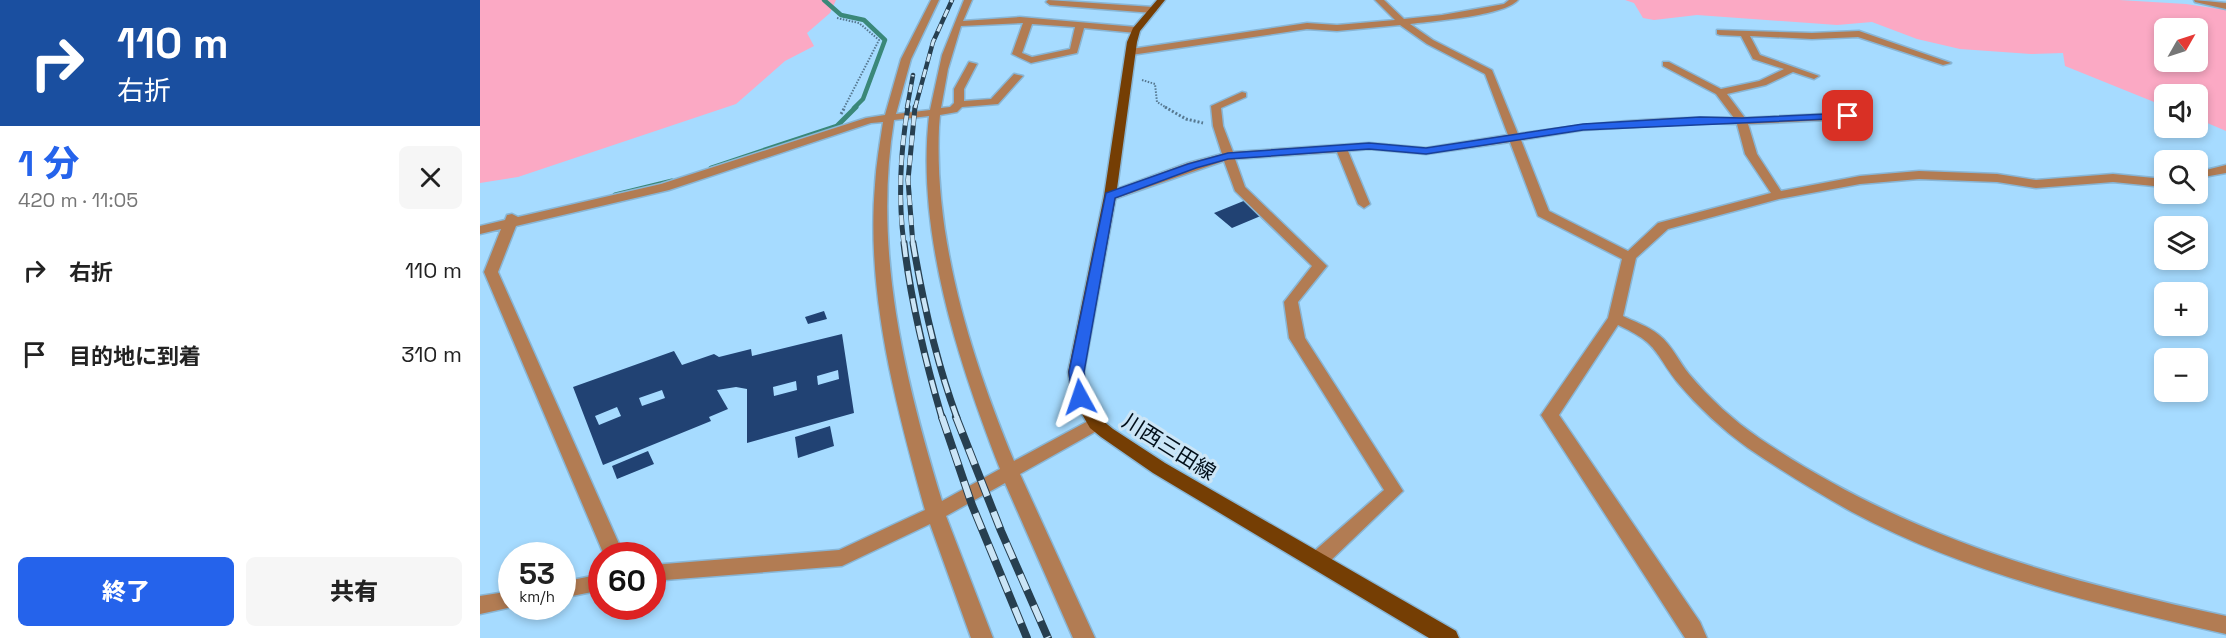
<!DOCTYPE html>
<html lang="ja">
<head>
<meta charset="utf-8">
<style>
	:root { --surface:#fff; --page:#f6f6f6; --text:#222; --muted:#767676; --accent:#2563eb }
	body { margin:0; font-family:"Space Grotesk","Noto Sans JP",sans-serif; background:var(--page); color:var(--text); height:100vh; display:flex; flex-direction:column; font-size:22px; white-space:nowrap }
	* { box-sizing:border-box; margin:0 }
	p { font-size:20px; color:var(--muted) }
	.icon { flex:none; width:33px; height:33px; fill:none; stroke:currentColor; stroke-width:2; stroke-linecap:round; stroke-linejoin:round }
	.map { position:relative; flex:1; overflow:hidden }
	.sheet { display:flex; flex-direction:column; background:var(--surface); width:480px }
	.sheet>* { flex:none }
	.top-card { background:#1a4fa0; color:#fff; overflow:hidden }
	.needle { width:39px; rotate:51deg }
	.fabs { position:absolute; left:1674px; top:18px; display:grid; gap:12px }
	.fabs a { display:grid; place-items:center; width:54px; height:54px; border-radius:9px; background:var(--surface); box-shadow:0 3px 9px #0003; font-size:30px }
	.speed { position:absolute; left:18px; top:542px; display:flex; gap:12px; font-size:30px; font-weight:700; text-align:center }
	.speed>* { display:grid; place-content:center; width:78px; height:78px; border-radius:50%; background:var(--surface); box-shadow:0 3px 9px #0003; line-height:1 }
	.speed small { font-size:15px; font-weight:400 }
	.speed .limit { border:9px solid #d22; background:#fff; color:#111 }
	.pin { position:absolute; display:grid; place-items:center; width:51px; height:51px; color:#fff; margin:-26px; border-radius:12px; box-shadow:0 3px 9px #0006 }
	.me { position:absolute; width:66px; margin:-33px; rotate:355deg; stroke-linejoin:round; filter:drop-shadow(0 0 4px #0008) }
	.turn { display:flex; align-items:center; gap:21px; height:126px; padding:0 18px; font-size:27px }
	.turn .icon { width:78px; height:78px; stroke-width:2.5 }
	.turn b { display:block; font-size:42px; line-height:51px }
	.round { display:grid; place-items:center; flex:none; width:63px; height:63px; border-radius:9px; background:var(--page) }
	.head { display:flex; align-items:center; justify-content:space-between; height:102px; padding:0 18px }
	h1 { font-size:36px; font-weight:800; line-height:45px; color:var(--accent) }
	.cta { display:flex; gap:12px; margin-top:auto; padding:12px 18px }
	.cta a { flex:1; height:69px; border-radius:9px; background:var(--accent); color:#fff; font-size:24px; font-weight:800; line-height:69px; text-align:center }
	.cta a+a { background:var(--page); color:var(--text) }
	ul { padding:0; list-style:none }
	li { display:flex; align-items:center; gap:18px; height:84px; padding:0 18px }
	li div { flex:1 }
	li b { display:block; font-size:22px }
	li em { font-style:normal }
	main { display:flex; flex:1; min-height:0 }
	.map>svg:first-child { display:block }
	.green { fill:#fba9c4; fill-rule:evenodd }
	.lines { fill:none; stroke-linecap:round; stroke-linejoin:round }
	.stream-far1 { stroke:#3a8879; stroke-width:4.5 }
	.stream { stroke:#3a8879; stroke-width:5 }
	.building { fill:#214273; fill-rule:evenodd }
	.minor-casing { stroke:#88b6d6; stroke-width:3 }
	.major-casing { stroke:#88b6d6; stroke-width:3 }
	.path-far1 { stroke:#567890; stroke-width:2; stroke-dasharray:1.5 1.5; stroke-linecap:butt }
	.path { stroke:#567890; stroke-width:3; stroke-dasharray:2 2; stroke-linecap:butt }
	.minor { fill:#b27c53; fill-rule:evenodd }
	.major { fill:#753e04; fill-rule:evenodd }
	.rail-far3-casing { stroke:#273f50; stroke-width:4.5 }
	.rail-far2-casing { stroke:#273f50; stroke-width:5 }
	.rail-far1-casing { stroke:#273f50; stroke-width:7 }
	.rail-casing { stroke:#273f50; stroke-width:8 }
	.rail-far3 { stroke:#cbe5f6; stroke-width:3; stroke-dasharray:8; stroke-linecap:butt }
	.rail-far2 { stroke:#cbe5f6; stroke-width:4; stroke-dasharray:10; stroke-linecap:butt }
	.rail-far1 { stroke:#cbe5f6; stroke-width:4.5; stroke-dasharray:14; stroke-linecap:butt }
	.rail { stroke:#cbe5f6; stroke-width:6; stroke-dasharray:17; stroke-linecap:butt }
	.route { fill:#2563eb; stroke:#184099; stroke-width:1.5 }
	.labels { text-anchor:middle; stroke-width:6; stroke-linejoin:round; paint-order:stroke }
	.street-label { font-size:21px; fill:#000e19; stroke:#cbe5f6 }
</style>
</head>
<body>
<main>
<section class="sheet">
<div class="top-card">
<div class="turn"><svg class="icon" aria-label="right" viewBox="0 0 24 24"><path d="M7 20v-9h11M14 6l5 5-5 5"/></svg><div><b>110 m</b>右折</div></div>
</div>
<div class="head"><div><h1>1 分</h1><p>420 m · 11:05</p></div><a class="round"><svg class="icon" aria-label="close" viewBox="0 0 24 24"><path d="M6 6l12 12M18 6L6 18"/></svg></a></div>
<ul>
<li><svg class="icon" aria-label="right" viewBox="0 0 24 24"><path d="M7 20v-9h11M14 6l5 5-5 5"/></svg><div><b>右折</b></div><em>110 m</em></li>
<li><svg class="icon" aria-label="arrive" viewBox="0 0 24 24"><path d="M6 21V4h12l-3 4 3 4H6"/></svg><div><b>目的地に到着</b></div><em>310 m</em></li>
</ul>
<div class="cta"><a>終了</a><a>共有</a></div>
</section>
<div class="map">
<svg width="1746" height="638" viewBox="0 0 1746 638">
	<rect width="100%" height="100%" fill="#a6dbff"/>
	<path class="green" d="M0 0H356L350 13 327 33 334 46 305 61 256 104 38 177 0 183Z
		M1145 0H1639L1706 4 1746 10V131L1718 119V94H1684V106L1585 66 1583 53 1551 54 1480 49 1437 39 1392 22 1357 25 1217 15 1174 20 1163 18 1154 3ZM1684 28H1718V62H1684Z"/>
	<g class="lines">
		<path class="stream-far1" d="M344 0 361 15 384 20 405 40 383 99 374 108"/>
		<path class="stream" d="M231 168 357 126 376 107
			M135 195 192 181"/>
	</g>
	<path class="building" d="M766 200 783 215 752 228 734 213Z
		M344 311 347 319 328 324 325 317Z
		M362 334 374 413 267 443V389L256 387 237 390 248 409 229 417 231 421 123 465 93 387 194 351 202 365 234 354 239 357 271 349 272 356ZM358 370 359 379 338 385 337 376ZM316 381 317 390 294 396 293 387ZM182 390 185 398 162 406 159 398ZM137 407 141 416 119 425 115 416Z
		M350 426 354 446 318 458 315 437Z
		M168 451 174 464 137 479 132 466Z"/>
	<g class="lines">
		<defs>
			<path id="minor" d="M451 0H459L431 59 416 114 450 110 462 55 484 0H492L483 21 540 17 656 27 660 30 656 33 604 28 597 53 551 63 532 54 543 23 481 26 468 69 461 108 470 107 474 103V89L489 62 497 64 484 89V101L511 99 534 74 543 76 518 104 482 107 477 112 460 115 459 127C454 241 491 357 534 461L610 420H622L625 424 622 428 540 474 615 638H593L525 483 466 516 513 638H491L450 524 362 566 172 581V565L359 550 445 510C416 406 386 295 395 185 396 164 400 143 403 122L391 123 189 190 36 226 18 272 144 555H124L4 272 21 229 0 234V226L25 220 27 215 32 214 38 217 181 184 386 118 405 115 421 59ZM552 24 595 27 590 49 552 57 542 53ZM449 116C436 233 478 361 520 469L462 501C424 377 393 250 414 120Z
				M568 0 673 7 677 10 673 13 570 5 566 2Z
				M895 0H904L924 19 962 15 1024 4 1029 0H1038C1024 16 953 21 930 24L953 40 1012 70 1038 134C1109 123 1182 116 1254 118L1236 94 1183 66V62H1189L1241 89 1279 81 1304 69 1273 59 1261 36 1240 35 1237 34V30L1332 33 1379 31 1471 63 1463 65 1378 37 1332 39 1270 36 1280 55 1339 76 1334 79 1313 72 1286 85 1247 94 1265 118 1365 113 1373 105 1382 107 1368 119 1268 124 1277 154 1301 191 1380 176 1439 171 1517 174 1556 180 1633 174 1684 179V187L1633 182 1556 188 1517 182 1439 179 1380 184 1299 199 1188 229 1156 258 1143 316C1155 322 1168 326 1179 335 1192 345 1199 362 1209 374 1229 398 1254 421 1279 438 1425 537 1576 579 1746 616V634C1619 605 1488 574 1372 512 1336 492 1302 471 1268 448 1243 430 1218 407 1198 383 1173 351 1179 344 1138 325L1079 415 1220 622 1227 638H1205L1061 415 1128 318 1142 259 1058 216 1030 142 946 154 889 149 868 151 890 204 884 208 878 204 857 152 755 159 765 187 847 266 818 302 825 338 923 491 845 566 838 568 831 566 828 560 831 554 904 490 809 338 804 302 832 266 755 191 744 161 634 199H626L624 196 626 193 708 163 742 154 733 126 731 106 762 92 766 93V97L741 108 743 126 753 152 889 143 946 148 1028 135 1005 74 947 44 920 25 857 31 827 29 651 55 646 52 651 49 827 23 857 25 915 20ZM1220 123 1257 124 1265 154 1291 193 1178 223 1148 251 1069 211 1041 140 1103 130Z
				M1714 0 1746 3V9L1715 2Z
				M1746 165V173L1718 178V172Z
				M122 574V590L82 598V582Z
				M32 591V606H37L0 614V596Z"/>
			<path id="major" d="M677 0H685L660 31 657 42 636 196 604 372 608 397 622 420 633 429 685 463 976 631 979 638H949L673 473 621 437 610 428 592 397 588 372 624 196 647 42 653 28Z"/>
		</defs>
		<use href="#minor" class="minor-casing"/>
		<use href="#major" class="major-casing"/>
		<path class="path-far1" d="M357 18 379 23 399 40 364 108
			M662 80 675 84 677 102 687 108"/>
		<path class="path" d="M685 107 706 119 723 123
			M361 114 365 107"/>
		<use href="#minor" class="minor"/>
		<use href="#major" class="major"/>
		<defs>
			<path id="rail-far3" d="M427 108 433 75
				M435 108 453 42 472 0"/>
			<path id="rail-far2" d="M424 245C418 198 420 153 428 107
				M433 245 428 180 435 107"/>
			<path id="rail-far1" d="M424 243C431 303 445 360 462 418
				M433 243C443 303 456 361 477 418"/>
			<path id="rail" d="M462 417 492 505 547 638
				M476 417 521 531 568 638"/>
		</defs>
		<use href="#rail-far3" class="rail-far3-casing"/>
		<use href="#rail-far2" class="rail-far2-casing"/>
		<use href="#rail-far1" class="rail-far1-casing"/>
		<use href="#rail" class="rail-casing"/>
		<use href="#rail-far3" class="rail-far3"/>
		<use href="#rail-far2" class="rail-far2"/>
		<use href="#rail-far1" class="rail-far1"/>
		<use href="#rail" class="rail"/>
	</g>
	<path class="route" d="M1368 113 1373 116 1371 118 1103 130 946 154 889 149 748 159 716 168 635 198 604 372 607 397 600 402 592 397 589 372 626 193 708 164 748 153 889 143 946 148 1103 124 1220 117 1262 118Z"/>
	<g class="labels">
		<g class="street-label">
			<text transform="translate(689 447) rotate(32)" y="7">川西三田線</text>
		</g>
	</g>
</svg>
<div class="fabs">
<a><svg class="needle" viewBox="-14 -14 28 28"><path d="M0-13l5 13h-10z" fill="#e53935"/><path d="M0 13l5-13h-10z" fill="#767676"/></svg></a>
<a><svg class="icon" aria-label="sound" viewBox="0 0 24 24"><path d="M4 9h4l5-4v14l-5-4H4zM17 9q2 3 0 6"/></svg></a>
<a><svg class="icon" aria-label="search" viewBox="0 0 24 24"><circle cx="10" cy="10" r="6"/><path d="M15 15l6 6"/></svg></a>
<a><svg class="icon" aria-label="layers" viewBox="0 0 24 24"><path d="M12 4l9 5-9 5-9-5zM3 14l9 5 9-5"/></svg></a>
<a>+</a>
<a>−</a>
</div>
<div class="speed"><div>53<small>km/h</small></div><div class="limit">60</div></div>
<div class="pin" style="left:1368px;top:116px;background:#d93025"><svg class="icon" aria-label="arrive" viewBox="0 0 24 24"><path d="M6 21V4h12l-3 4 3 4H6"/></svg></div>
<svg class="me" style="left:600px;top:397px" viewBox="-20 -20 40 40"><path d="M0-17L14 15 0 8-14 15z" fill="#2563eb" stroke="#fff" stroke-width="4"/></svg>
</div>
</main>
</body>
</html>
